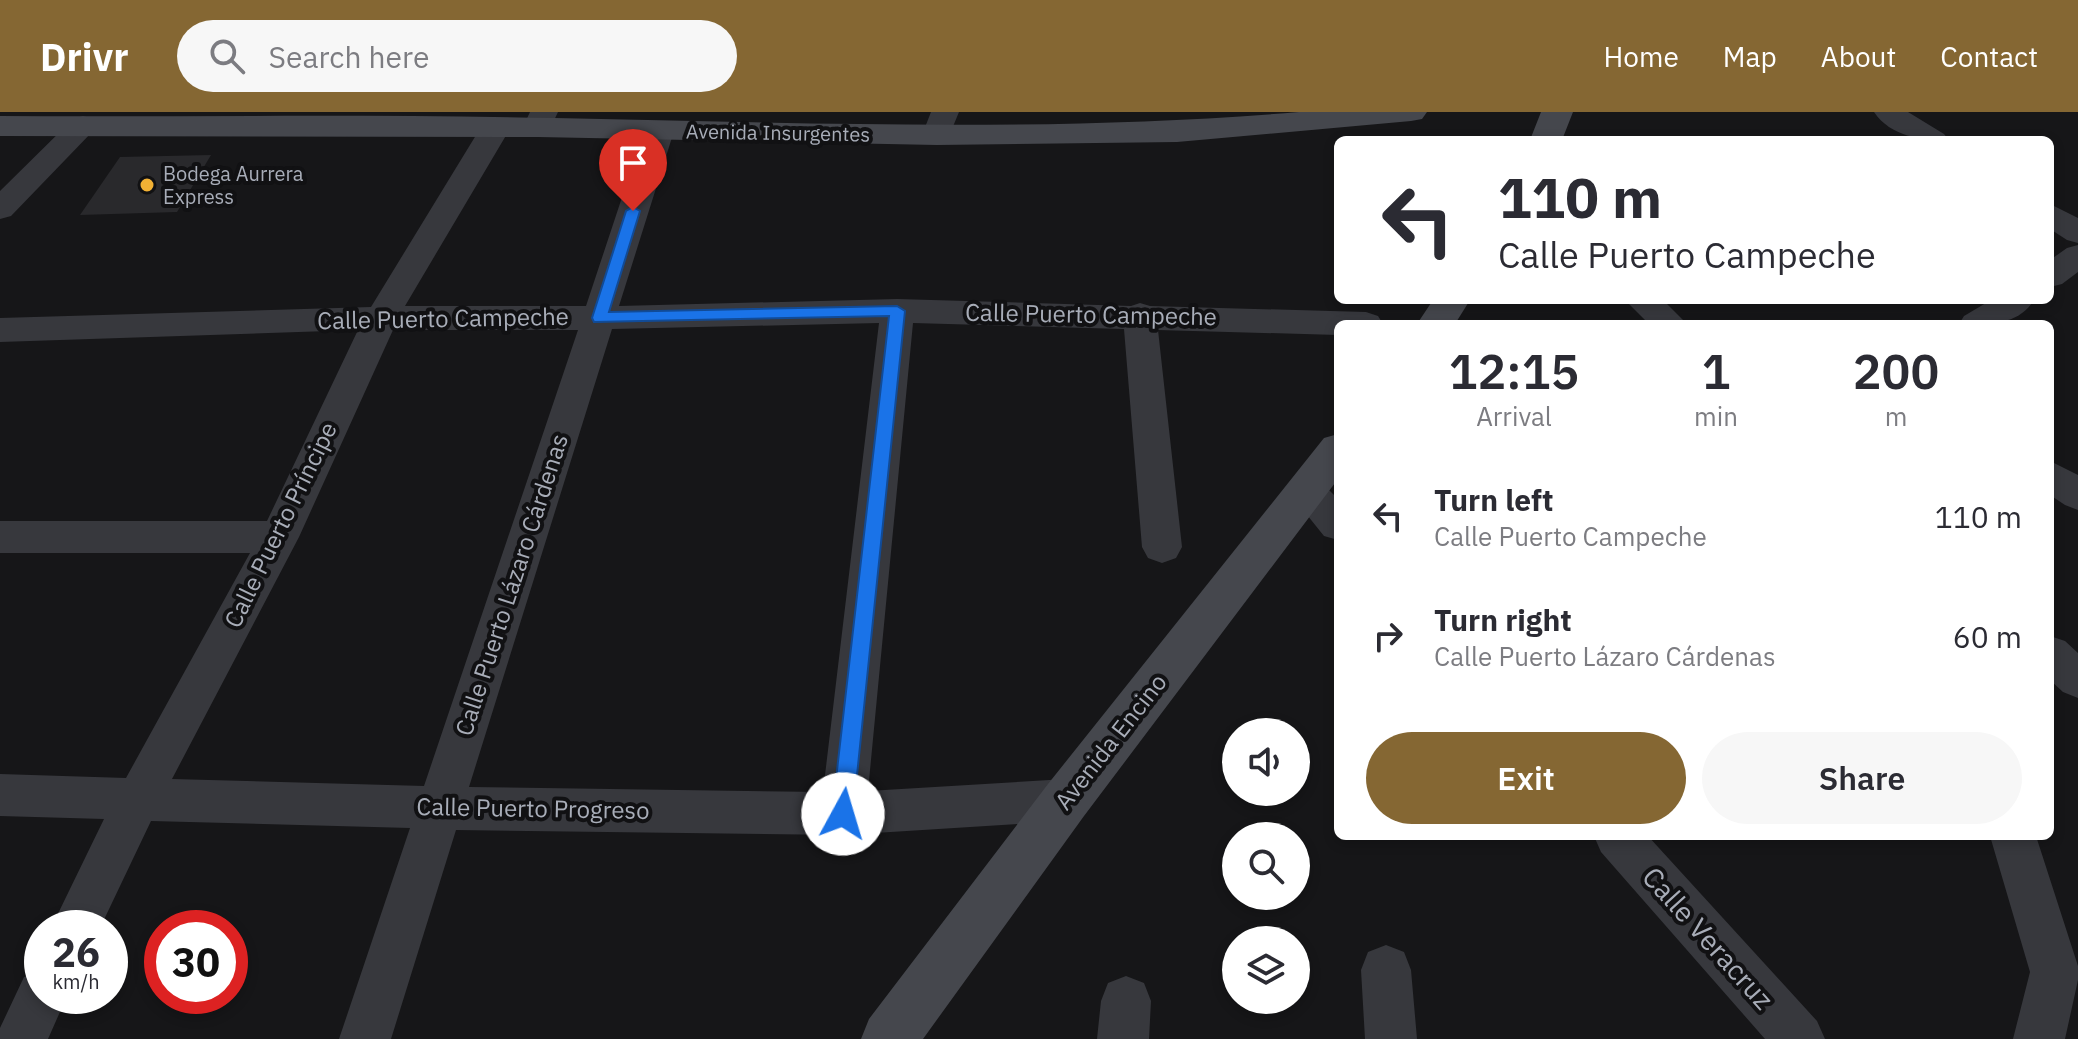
<!DOCTYPE html>
<html lang="en">
<head>
<meta charset="utf-8">
<style>
	:root { --surface:#fff; --page:#f7f7f7; --text:#2b2b33; --muted:#7c7c81; --accent:#856733 }
	body { margin:0; font-family:"IBM Plex Sans",sans-serif; background:var(--page); color:var(--text); height:100vh; display:flex; flex-direction:column; font-size:30px; white-space:nowrap }
	* { box-sizing:border-box; margin:0 }
	p { font-size:26px; color:var(--muted) }
	.icon { flex:none; width:44px; height:44px; fill:none; stroke:currentColor; stroke-width:2; stroke-linecap:round; stroke-linejoin:round }
	.map { position:relative; flex:1; overflow:hidden }
	.drawer { position:absolute; left:1334px; top:208px; width:720px; height:520px; display:flex; flex-direction:column; background:var(--surface); border-radius:12px; box-shadow:0 4px 12px #0003 }
	.drawer>* { flex:none }
	.banner { position:absolute; left:1334px; top:24px; width:720px; height:168px; border-radius:12px; box-shadow:0 4px 12px #0003; background:#fff; color:var(--text); overflow:hidden }
	.fabs { position:absolute; left:1222px; top:606px; display:grid; gap:16px }
	.fabs a { display:grid; place-items:center; width:88px; height:88px; border-radius:50%; background:var(--surface); box-shadow:0 4px 12px #0003; font-size:40px }
	.speed { position:absolute; left:24px; top:798px; display:flex; gap:16px; font-size:40px; font-weight:700; text-align:center }
	.speed>* { display:grid; place-content:center; width:104px; height:104px; border-radius:50%; background:var(--surface); box-shadow:0 4px 12px #0003; line-height:1 }
	.speed small { font-size:20px; font-weight:400 }
	.speed .limit { border:12px solid #d22; background:#fff; color:#111 }
	.pin { position:absolute; display:grid; place-items:center; width:68px; height:68px; color:#fff; margin:-82px -34px; border-radius:50% 50% 50% 0; rotate:-45deg; box-shadow:0 0 8px #0007 }
	.pin .icon { rotate:45deg }
	.me { position:absolute; width:88px; margin:-44px; rotate:6deg; stroke-linejoin:round; filter:drop-shadow(0 0 6px #0008) }
	.turn { display:flex; align-items:center; gap:28px; height:168px; padding:0 32px; font-size:36px }
	.turn .icon { width:104px; height:104px; stroke-width:2.5 }
	.turn b { display:block; font-size:56px; line-height:68px }
	.eta { display:flex; justify-content:space-evenly; align-items:center; height:136px; text-align:center }
	.eta b { font-size:48px; font-weight:600; line-height:56px }
	.button { display:flex; gap:16px; margin-top:auto; padding:16px 32px }
	.button a { flex:1; height:92px; border-radius:48px; background:var(--accent); color:#fff; font-size:32px; font-weight:600; line-height:92px; text-align:center }
	.button a+a { background:var(--page); color:var(--text) }
	ul { padding:0; list-style:none }
	li { display:flex; align-items:center; gap:24px; height:120px; padding:0 32px }
	li div { flex:1 }
	li b { display:block; font-size:30px }
	li em { font-style:normal }
	header { display:flex; align-items:center; gap:48px; box-sizing:border-box; height:112px; padding:0 40px; background:var(--accent); color:#fff }
	header strong { font-size:38px }
	nav { display:flex; gap:44px; margin-inline-start:auto; font-size:28px }
	.search { width:560px; height:72px; background:var(--page); display:flex; align-items:center; gap:20px; box-sizing:border-box; padding:0 28px; border-radius:44px; color:var(--muted); font-size:30px }
	.map>svg:first-child { display:block }
	.building { fill:#29292c }
	.lines { fill:none; stroke-linecap:round; stroke-linejoin:round }
	.street { fill:#37383d; fill-rule:evenodd }
	.secondary { fill:#45474d; fill-rule:evenodd }
	.route { fill:#1a73e8; stroke:#114b97; stroke-width:2 }
	.poi-dot { fill:#f2b134; stroke:#111113; stroke-width:3 }
	.labels { text-anchor:middle; stroke-width:8; stroke-linejoin:round; paint-order:stroke }
	.far-street-label { font-size:20px; fill:#a8adb8; stroke:#111113 }
	.far-poi-label { font-size:20px; fill:#a8adb8; stroke:#111113; text-anchor:start }
	.street-label { font-size:24px; fill:#a8adb8; stroke:#111113 }
	.near-street-label { font-size:28px; fill:#a8adb8; stroke:#111113 }
</style>
</head>
<body>
<header>
<strong>Drivr</strong>
<div class="search"><svg class="icon" aria-label="search" viewBox="0 0 24 24"><circle cx="10" cy="10" r="6"/><path d="M15 15l6 6"/></svg>Search here</div>
<nav><a>Home</a><a>Map</a><a>About</a><a>Contact</a></nav>
</header>
<div class="map">
<svg width="2078" height="927" viewBox="0 0 2078 927">
	<rect width="100%" height="100%" fill="#161618"/>
	<path class="building" d="M211 43 177 100 80 103 120 45Z"/>
	<g class="lines">
		<path class="street" d="M530 0H558L548 21 538 24 528 21 523 15Z
			M931 0H959L947 29 937 32 927 29 922 23Z
			M1874 0H1908L1944 22 1949 28C1921 28 1891 25 1874 0Z
			M83 4 93 7 98 13 93 19 11 104 0 107V79L73 7Z
			M496 6 506 9 511 15 405 194H586L644 19 649 13 659 10 669 13 674 19 619 194 897 187 1131 194 1140 191 1150 194 1366 200 1378 204 1383 212H1338V223L1158 218 1182 435 1176 446 1162 451 1148 446 1142 435 1124 217 913 211 868 679 1066 667 1082 673 1089 688 1082 703 1066 709 843 723 456 718 391 927H339L410 716 151 709 100 816H51L104 707 0 704V662L126 666 250 441H0V409H267L358 218 0 230V206L371 195 481 15 486 9ZM879 211 823 680 469 675 612 217ZM393 218H578L424 674 172 667 299 425Z
			M2050 92 2078 106V131L2067 128 2050 117Z
			M2078 133V160L2062 172 2050 175V148L2067 136Z
			M1625 188H1663L1687 212H1649Z
			M1991 188H2034C2017 215 1987 212 1959 212L1964 204Z
			M2050 349 2078 363V398L2065 393 2050 383Z
			M1306 363 1319 368 1338 387V428L1324 424 1287 378 1293 368Z
			M2050 524 2065 529 2078 541V586L2063 580 2050 568Z
			M1594 724H1648L1817 909 1825 927H1765L1601 740Z
			M1990 724H2036L2078 854V868L2065 927H2013L2030 860Z
			M1386 833 1404 840 1411 858 1417 927H1365L1361 858 1368 840Z
			M42 858V884H67L48 927H0V916L24 865Z
			M1126 864 1144 871 1151 889 1149 927H1097L1101 889 1108 871Z"/>
		<path class="secondary" d="M1299 0H1427L1422 7 1411 9 1177 30 937 33 538 25 0 24V4C185 5 370 2 555 6 803 11 1052 21 1299 0Z
			M1541 0H1573L1562 28H1530Z
			M1433 188H1470L1455 212H1417Z
			M1338 322V367L1084 704 923 927H861L869 907 1048 672 1324 326Z"/>
	</g>
	<path class="route" d="M633 95 640 99 609 200 897 194 905 199 853 702 850 709 843 712 835 709 832 702 889 204 594 210 592 206 626 99Z"/>
	<circle class="poi-dot" cx="147" cy="73" r="8"/>
	<g class="labels">
		<g class="far-street-label">
			<text transform="translate(778 21) rotate(1)" y="7">Avenida Insurgentes</text>
		</g>
		<g class="far-poi-label">
			<text x="163" y="69">Bodega Aurrera<tspan x="163" dy="23">Express</tspan></text>
		</g>
		<g class="street-label">
			<text transform="translate(1091 203) rotate(1)" y="8">Calle Puerto Campeche</text>
			<text transform="translate(443 207) rotate(-1)" y="8">Calle Puerto Campeche</text>
			<text transform="translate(281 413) rotate(-64)" y="8">Calle Puerto Príncipe</text>
			<text transform="translate(512 473) rotate(-72)" y="8">Calle Puerto Lázaro Cárdenas</text>
			<text transform="translate(1111 630) rotate(-52)" y="8">Avenida Encino</text>
			<text transform="translate(533 697) rotate(1)" y="8">Calle Puerto Progreso</text>
		</g>
		<g class="near-street-label">
			<text transform="translate(1708 826) rotate(48)" y="10">Calle Veracruz</text>
		</g>
	</g>
</svg>
<div class="fabs">
<a><svg class="icon" aria-label="sound" viewBox="0 0 24 24"><path d="M4 9h4l5-4v14l-5-4H4zM17 9q2 3 0 6"/></svg></a>
<a><svg class="icon" aria-label="search" viewBox="0 0 24 24"><circle cx="10" cy="10" r="6"/><path d="M15 15l6 6"/></svg></a>
<a><svg class="icon" aria-label="layers" viewBox="0 0 24 24"><path d="M12 4l9 5-9 5-9-5zM3 14l9 5 9-5"/></svg></a>
</div>
<div class="speed"><div>26<small>km/h</small></div><div class="limit">30</div></div>
<div class="pin" style="left:633px;top:99px;background:#d93025"><svg class="icon" aria-label="arrive" viewBox="0 0 24 24"><path d="M6 21V4h12l-3 4 3 4H6"/></svg></div>
<svg class="me" style="left:843px;top:702px" viewBox="-20 -20 40 40"><circle r="19" fill="#fff"/><path d="M0-13L10 11 0 6-10 11z" fill="#1a73e8"/></svg>
<div class="banner">
<div class="turn"><svg class="icon" aria-label="left" viewBox="0 0 24 24"><path d="M17 20v-9H6M10 6l-5 5 5 5"/></svg><div><b>110 m</b>Calle Puerto Campeche</div></div>
</div>
<section class="drawer">
<div class="eta">
<div><b>12:15</b><p>Arrival</p></div>
<div><b>1</b><p>min</p></div>
<div><b>200</b><p>m</p></div>
</div>
<ul>
<li><svg class="icon" aria-label="left" viewBox="0 0 24 24"><path d="M17 20v-9H6M10 6l-5 5 5 5"/></svg><div><b>Turn left</b><p>Calle Puerto Campeche</p></div><em>110 m</em></li>
<li><svg class="icon" aria-label="right" viewBox="0 0 24 24"><path d="M7 20v-9h11M14 6l5 5-5 5"/></svg><div><b>Turn right</b><p>Calle Puerto Lázaro Cárdenas</p></div><em>60 m</em></li>
</ul>
<div class="button"><a>Exit</a><a>Share</a></div>
</section>
</div>
</body>
</html>
